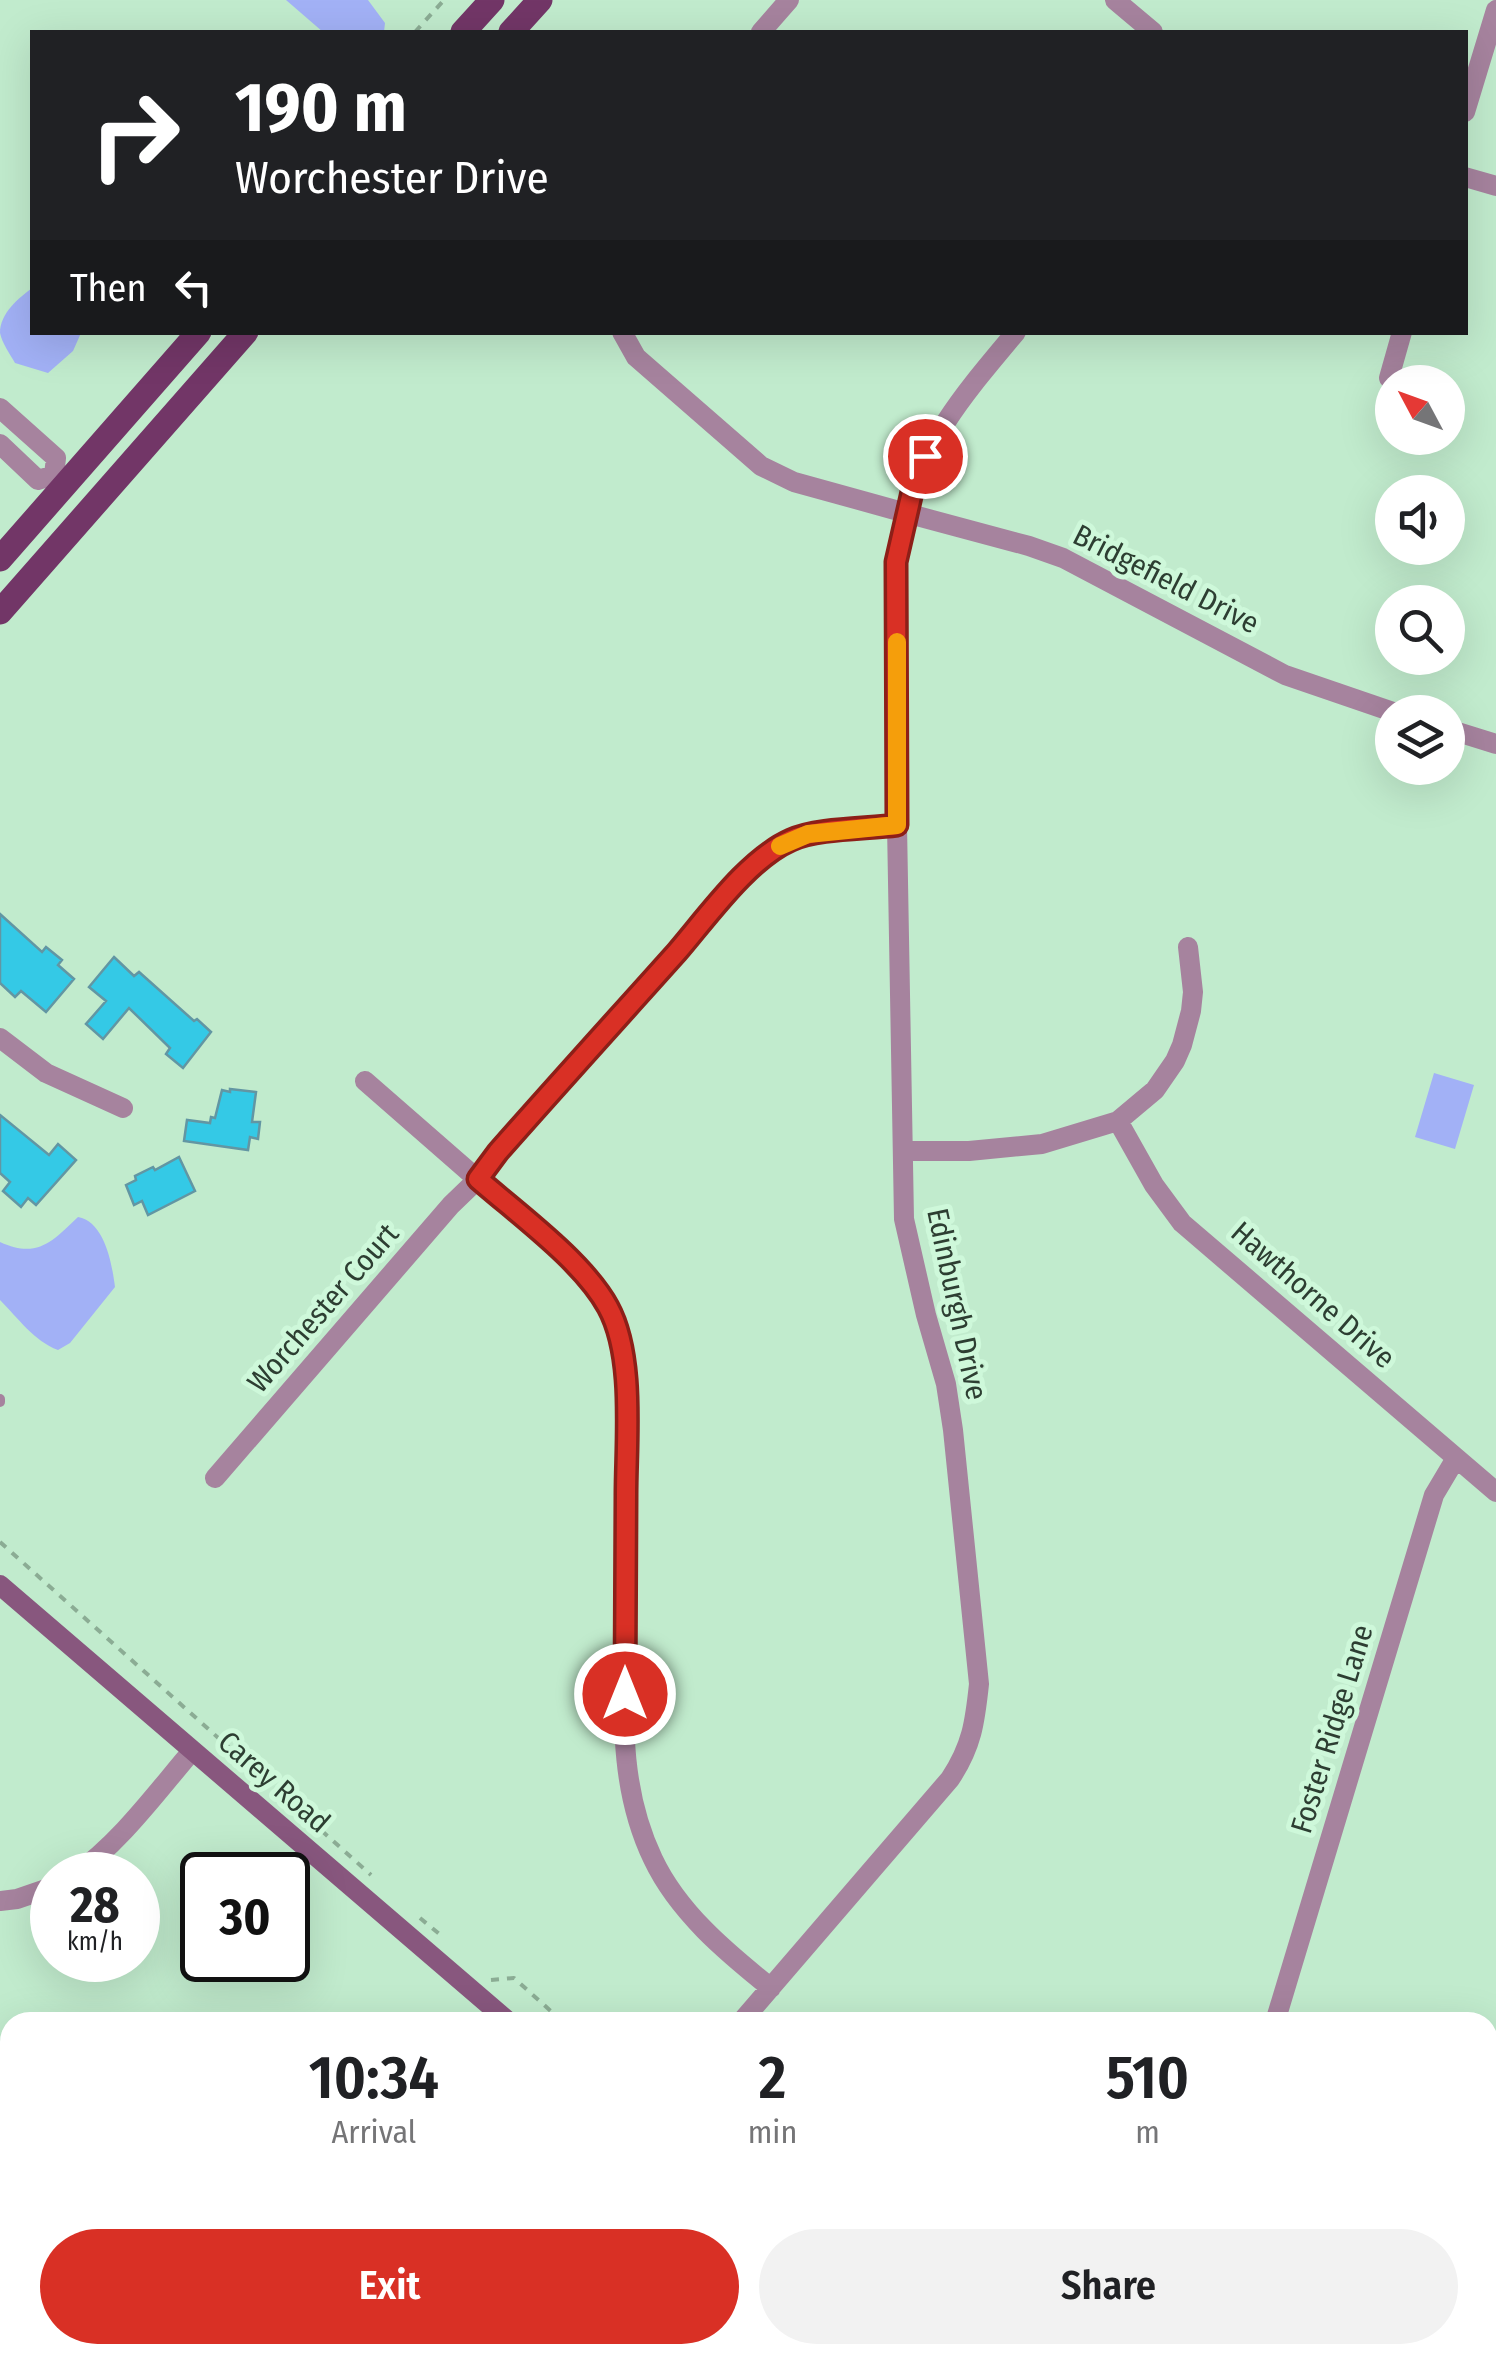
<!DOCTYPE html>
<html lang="en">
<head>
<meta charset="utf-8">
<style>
	:root { --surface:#fff; --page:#f2f2f2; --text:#202124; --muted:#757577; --accent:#d93025 }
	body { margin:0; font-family:"Fira Sans Condensed",sans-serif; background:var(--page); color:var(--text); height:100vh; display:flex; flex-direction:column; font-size:38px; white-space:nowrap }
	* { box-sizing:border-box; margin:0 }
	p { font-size:32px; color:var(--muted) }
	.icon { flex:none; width:55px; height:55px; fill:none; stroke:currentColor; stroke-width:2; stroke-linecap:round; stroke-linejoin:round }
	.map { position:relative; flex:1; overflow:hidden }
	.sheet { position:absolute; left:0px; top:2012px; width:1498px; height:352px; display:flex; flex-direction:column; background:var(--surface); border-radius:30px 30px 0 0; box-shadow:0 10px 40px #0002 }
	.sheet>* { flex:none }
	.banner { position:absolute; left:30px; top:30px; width:1438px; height:305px; border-radius:0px; box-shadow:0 10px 40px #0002; background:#202124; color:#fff; overflow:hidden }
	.needle { width:65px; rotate:311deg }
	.controls { position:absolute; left:1375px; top:365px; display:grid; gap:20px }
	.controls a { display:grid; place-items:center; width:90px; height:90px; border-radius:50%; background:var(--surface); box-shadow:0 10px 40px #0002; font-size:50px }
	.speed { position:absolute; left:30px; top:1852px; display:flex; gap:20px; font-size:50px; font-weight:700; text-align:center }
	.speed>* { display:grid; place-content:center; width:130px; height:130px; border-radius:50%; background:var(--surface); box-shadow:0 10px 40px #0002; line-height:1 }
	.speed small { font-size:25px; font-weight:400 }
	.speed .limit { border:5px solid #111; border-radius:15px; background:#fff; color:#111 }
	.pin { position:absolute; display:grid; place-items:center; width:85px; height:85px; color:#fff; margin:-42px; border:5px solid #fff; border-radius:50%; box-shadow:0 2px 10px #0007 }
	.me { position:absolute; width:110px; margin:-55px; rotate:0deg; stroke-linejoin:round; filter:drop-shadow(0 0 8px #0008) }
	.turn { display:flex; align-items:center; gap:35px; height:210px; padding:0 40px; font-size:45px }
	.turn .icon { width:130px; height:130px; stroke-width:2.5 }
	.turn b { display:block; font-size:70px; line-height:85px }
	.then { display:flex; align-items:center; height:95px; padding:0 40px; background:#0003; gap:20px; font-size:38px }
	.eta { display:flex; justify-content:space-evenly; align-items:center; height:170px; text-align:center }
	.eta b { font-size:60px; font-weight:600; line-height:70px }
	.cta { display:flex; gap:20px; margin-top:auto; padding:20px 40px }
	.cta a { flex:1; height:115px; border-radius:60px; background:var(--accent); color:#fff; font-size:40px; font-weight:600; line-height:115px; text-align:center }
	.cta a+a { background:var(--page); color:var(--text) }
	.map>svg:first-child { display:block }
	.water { fill:#a2b1f6 }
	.building { fill:#34c9e6; stroke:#6296a3; stroke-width:2.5 }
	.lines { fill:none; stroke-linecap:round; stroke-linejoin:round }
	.path { stroke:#8bac94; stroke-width:4; stroke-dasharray:8 8; stroke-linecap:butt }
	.lane { stroke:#a6839e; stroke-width:10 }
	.street { stroke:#a6839e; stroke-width:20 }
	.secondary { stroke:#88577e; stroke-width:20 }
	.primary { stroke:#723667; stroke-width:25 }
	.route-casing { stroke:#8d1f18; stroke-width:25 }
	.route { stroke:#d93025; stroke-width:18 }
	.slow { stroke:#f59e0b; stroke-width:18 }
	.labels { text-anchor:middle; stroke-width:10; stroke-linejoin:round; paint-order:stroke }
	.street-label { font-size:30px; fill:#2d3e32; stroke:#cef8da }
</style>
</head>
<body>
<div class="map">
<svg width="1496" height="2364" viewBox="0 0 1496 2364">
	<rect width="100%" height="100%" fill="#c1ebcd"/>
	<path class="water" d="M286 0H368L385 23 384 32H323Z
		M32 288V332L81 333 73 351 48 373 15 363C10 354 2 343 0 333 0 313 19 298 32 288Z
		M1434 1073 1474 1085 1455 1149 1415 1137Z
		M78 1217C105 1222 112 1264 115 1287L70 1343 58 1350C34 1341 18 1318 0 1300V1242C37 1259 52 1242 78 1217Z"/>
	<path class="building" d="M0 914 42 952 46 947 62 960 58 965 74 979 46 1012 21 991 15 997 0 983Z
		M114 957 134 976 139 972 194 1021 197 1019 211 1032 183 1068 166 1054 170 1048 129 1008 103 1039 86 1024 106 1001 89 987Z
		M230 1089 256 1092 252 1122H260L258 1139 250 1137 248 1150 184 1141 187 1120 210 1123 211 1117 215 1118 222 1090 230 1092Z
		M0 1115 49 1155 58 1144 76 1160 36 1205 28 1198 21 1207 3 1191 10 1182 0 1173Z
		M179 1157 195 1191 148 1215 142 1201 134 1205 126 1185 136 1180 135 1176 153 1167 155 1170Z"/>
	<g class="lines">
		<path class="path" d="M415 32 444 0
			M0 1542 371 1875
			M420 1918 443 1937
			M491 1980 514 1978 563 2022
			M939 2355 949 2364"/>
		<path class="lane" d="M0 1399V1402"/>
		<path class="street" d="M1115 0 1153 32
			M761 32 789 0
			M1465 112 1496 10
			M1465 177 1496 186
			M622 332 636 357 761 466 794 482 906 513C926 436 966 392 1016 332
			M1389 378 1402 332
			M0 408 56 458 54 475
			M0 444 38 480 54 475
			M1448 729 1496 744
			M0 1038 46 1073 123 1108
			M365 1081 578 1267 609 1309 620 1336 625 1368C627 1450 626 1531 625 1612 625 1698 615 1780 653 1859 678 1912 726 1952 771 1988
			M1118 1121 1154 1185 1182 1223 1496 1492
			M903 1151H969L1042 1144 1118 1121 1155 1090 1175 1061 1182 1045 1191 1011 1193 992 1188 947
			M215 1478 451 1205 478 1179 498 1153 751 868 768 854 788 841 808 834 897 825
			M74 1875C120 1843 156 1793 192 1751
			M0 1901 17 1899 52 1887
			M741 2022 950 1779C972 1746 975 1722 979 1684L953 1430 946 1384 926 1315 904 1219 897 825 896 562 906 513 1029 546 1063 558 1285 675 1393 712
			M1275 2022 1434 1495 1456 1458
			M0 2190 10 2183
			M1488 2270 1496 2260
			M0 2273 10 2282
			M49 2355 52 2364
			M1208 2355 1212 2364
			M474 2364 475 2355
			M818 2364 826 2355
			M1405 2364 1413 2355"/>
		<path class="secondary" d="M0 1585 509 2022
			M900 2355 910 2364"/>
		<path class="primary" d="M463 32 492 0
			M511 32 540 0
			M0 559 199 332
			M0 612 246 332"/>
	</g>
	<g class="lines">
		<defs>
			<path id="route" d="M625 1694C625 1628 626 1561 626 1495 626 1440 635 1356 608 1307 583 1261 518 1214 478 1179L498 1152C557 1085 617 1019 677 952 708 916 748 859 791 840 817 828 866 829 897 825L896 562 912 492 925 456"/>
		</defs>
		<use href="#route" class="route-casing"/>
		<use href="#route" class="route"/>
		<path class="slow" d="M780 846 808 834 897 825V642"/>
	</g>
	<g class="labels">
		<g class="street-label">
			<text transform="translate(1166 579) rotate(27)" y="10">Bridgefield Drive</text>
			<text transform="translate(1313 1295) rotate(41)" y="10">Hawthorne Drive</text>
			<text transform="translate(957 1304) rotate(78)" y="10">Edinburgh Drive</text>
			<text transform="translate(323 1308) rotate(-49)" y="10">Worchester Court</text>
			<text transform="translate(1332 1729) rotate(-73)" y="10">Foster Ridge Lane</text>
			<text transform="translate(274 1782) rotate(41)" y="10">Carey Road</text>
		</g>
	</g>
</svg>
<div class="controls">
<a><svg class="needle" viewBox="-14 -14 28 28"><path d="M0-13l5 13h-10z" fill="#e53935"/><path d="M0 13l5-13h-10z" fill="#757577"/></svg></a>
<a><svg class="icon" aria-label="sound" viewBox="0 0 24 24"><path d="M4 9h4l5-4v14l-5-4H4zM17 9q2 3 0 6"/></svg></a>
<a><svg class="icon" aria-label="search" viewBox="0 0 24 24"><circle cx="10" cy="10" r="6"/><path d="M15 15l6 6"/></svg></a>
<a><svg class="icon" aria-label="layers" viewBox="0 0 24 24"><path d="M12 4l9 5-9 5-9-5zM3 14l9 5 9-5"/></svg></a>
</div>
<div class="speed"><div>28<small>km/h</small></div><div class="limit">30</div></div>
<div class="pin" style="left:925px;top:456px;background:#d93025"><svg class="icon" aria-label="arrive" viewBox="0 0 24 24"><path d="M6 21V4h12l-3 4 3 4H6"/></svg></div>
<svg class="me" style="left:625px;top:1694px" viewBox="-20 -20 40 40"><circle r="17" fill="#d93025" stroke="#fff" stroke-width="3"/><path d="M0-11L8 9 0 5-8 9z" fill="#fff"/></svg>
<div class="banner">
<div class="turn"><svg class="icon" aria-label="right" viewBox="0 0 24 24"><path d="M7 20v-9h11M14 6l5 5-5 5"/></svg><div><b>190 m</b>Worchester Drive</div></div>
<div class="then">Then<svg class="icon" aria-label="left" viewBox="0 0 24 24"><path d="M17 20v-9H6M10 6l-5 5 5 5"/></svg></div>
</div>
<section class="sheet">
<div class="eta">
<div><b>10:34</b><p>Arrival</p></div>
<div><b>2</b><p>min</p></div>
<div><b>510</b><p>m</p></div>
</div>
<div class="cta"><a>Exit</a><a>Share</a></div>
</section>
</div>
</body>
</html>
